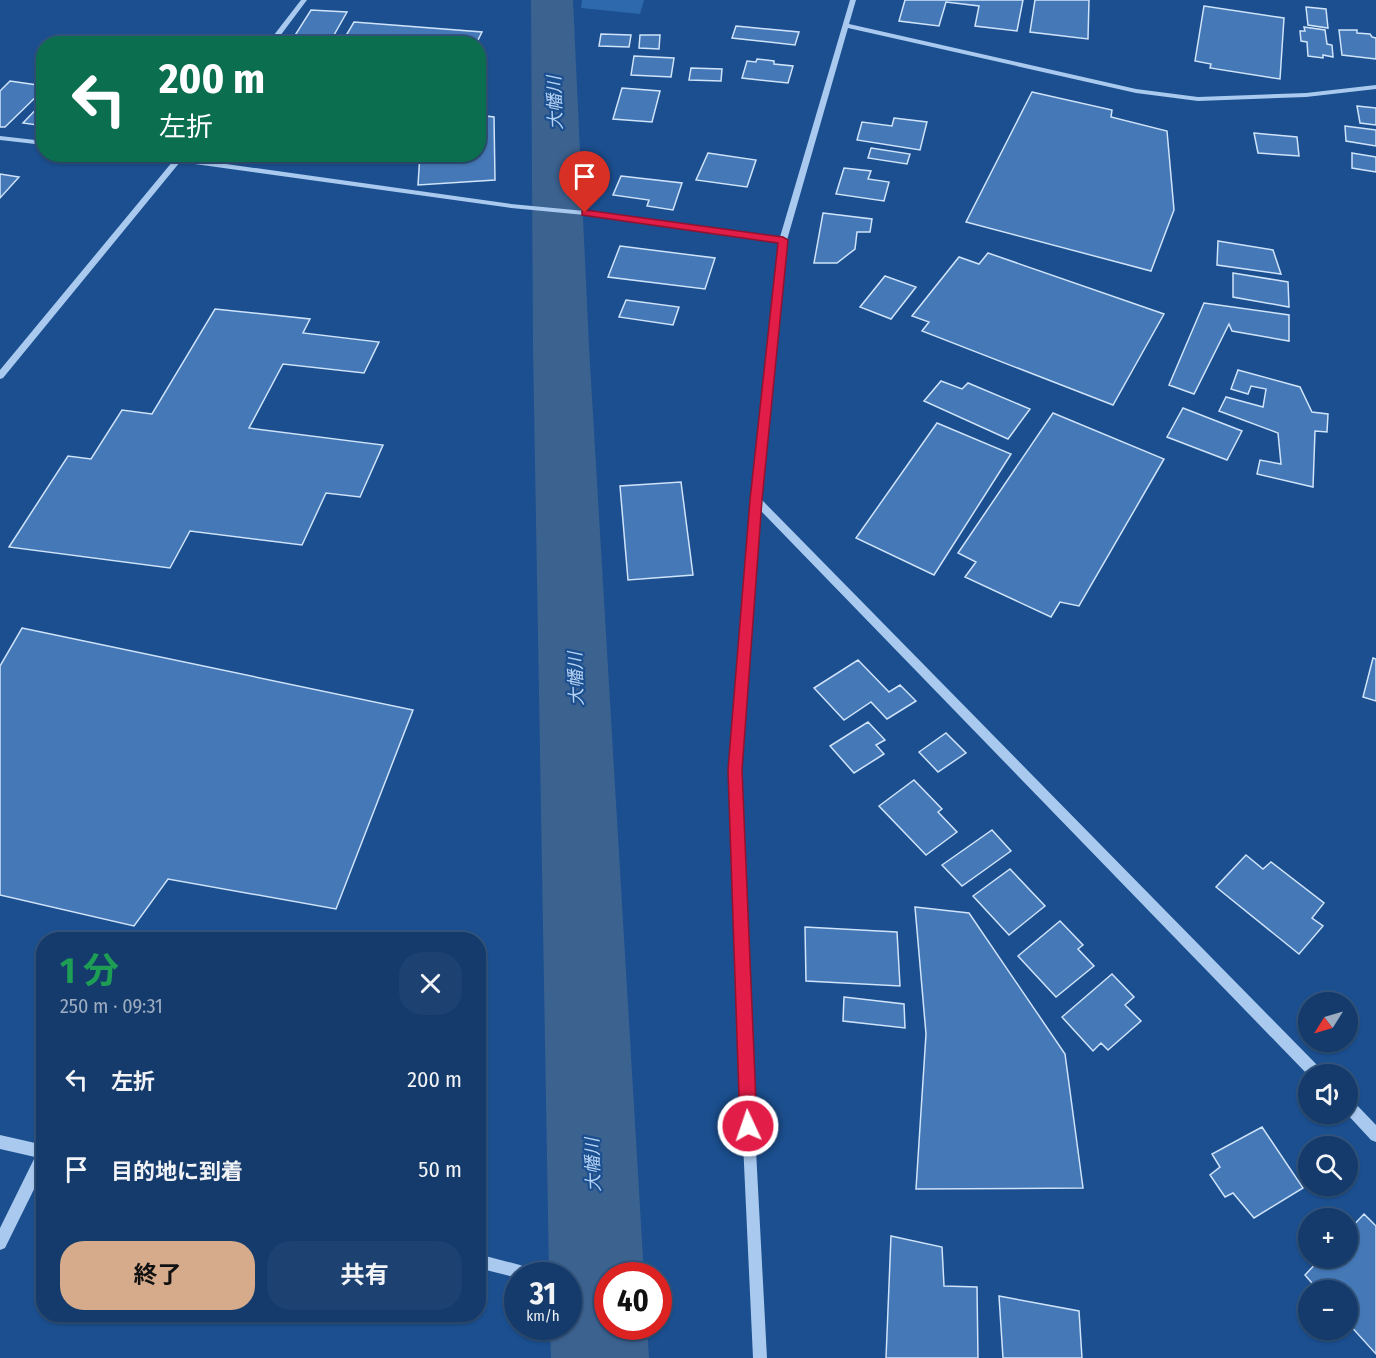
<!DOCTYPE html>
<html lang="ja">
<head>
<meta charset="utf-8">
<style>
	:root { --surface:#143b6b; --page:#1d4271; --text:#f1f3f6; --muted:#9dadc1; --line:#33557e; --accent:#d6ab8b }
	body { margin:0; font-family:"Fira Sans Condensed","Noto Sans JP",sans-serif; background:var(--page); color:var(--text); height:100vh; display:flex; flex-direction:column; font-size:22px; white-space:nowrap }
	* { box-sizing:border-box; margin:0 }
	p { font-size:20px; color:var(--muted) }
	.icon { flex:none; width:33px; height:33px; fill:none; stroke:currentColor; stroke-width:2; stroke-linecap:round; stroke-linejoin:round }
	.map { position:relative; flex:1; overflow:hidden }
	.panel { position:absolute; left:36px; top:932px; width:450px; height:390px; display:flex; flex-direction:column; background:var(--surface); border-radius:24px; box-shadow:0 2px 4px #0004,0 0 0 2px var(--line) }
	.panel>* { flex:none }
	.hud { position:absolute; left:36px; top:36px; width:450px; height:126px; border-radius:24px; box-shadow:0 2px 4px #0004,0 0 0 2px var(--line); background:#0b6e4f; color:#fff; overflow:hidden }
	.needle { width:39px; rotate:233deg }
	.tools { position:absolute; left:1298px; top:992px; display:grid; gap:12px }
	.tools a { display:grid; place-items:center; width:60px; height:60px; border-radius:50%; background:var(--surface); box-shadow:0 2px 4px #0004,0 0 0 2px var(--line); font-size:30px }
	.speed { position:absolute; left:504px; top:1262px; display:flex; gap:12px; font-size:30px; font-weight:700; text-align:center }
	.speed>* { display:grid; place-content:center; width:78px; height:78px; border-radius:50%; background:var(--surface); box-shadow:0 2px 4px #0004,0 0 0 2px var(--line); line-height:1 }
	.speed small { font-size:15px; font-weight:400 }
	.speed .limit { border:9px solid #d22; background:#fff; color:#111 }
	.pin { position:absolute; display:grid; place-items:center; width:51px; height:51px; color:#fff; margin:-62px -26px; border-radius:50% 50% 50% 0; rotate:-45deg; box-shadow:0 0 6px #0007 }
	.pin .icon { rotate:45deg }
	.me { position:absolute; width:66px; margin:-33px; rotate:357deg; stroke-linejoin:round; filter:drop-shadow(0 0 4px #0008) }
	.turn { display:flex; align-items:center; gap:21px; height:126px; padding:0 24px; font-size:27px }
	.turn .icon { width:78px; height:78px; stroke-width:2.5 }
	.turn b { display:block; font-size:42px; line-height:51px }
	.round { display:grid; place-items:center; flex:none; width:63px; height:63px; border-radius:24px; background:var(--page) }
	.head { display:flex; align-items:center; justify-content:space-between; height:102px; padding:0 24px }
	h1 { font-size:36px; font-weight:700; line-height:45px; color:#1e9e55 }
	.primary-button { display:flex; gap:12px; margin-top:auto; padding:12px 24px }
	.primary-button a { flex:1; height:69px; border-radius:24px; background:var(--accent); color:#111; font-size:24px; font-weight:700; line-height:69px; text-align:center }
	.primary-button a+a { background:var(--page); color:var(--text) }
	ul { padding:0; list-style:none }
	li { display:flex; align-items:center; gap:18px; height:90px; padding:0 24px }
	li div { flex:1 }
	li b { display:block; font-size:22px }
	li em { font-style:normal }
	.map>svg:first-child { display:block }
	.green { fill:#2e69ad }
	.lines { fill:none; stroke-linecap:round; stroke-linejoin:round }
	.river { fill:#3c6290; fill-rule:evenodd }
	.building { fill:#4478b7; stroke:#cfe3fa; stroke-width:1.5 }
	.minor { fill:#a9c9ee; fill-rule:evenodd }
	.route { fill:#e11d48; stroke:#92132f; stroke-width:1.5 }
	.labels { text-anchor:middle; stroke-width:4.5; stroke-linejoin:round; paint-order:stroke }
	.water-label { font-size:18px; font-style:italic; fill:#b5d3f5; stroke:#1b4f8f }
</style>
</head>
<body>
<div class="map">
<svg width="1376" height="1358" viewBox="0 0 1376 1358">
	<rect width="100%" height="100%" fill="#1b4f8f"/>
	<path class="green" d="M582 0H644L640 14 581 8Z"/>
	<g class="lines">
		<path class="river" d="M531 0H573L589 347 644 1275H608V1326H647L649 1358H551L550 1326H568V1275H549L533 347Z"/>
	</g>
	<path class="building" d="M905 0H1023L1017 31 975 26 979 6 946 2 939 26 899 21Z
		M1035 0H1089L1088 39 1030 32Z
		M1204 6 1284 18 1280 79 1210 68 1211 64 1195 61Z
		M1306 7 1326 9 1328 28 1308 25Z
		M311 10 347 12 330 42 292 40Z
		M354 22 482 32 476 44H341Z
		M736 26 799 32 795 45 732 38Z
		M1304 27 1325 30 1327 44 1332 45 1333 57 1323 55V58L1308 56 1307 42 1301 41 1300 31H1305Z
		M1339 30H1357V33L1370 34 1372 37 1376 38V59L1342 55Z
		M601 34 631 35 629 47 599 46Z
		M640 35H660L659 49 639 48Z
		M634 56 674 58 671 77 631 75Z
		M757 59 774 61V64L793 66 788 83 742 78 747 61 756 62Z
		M691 68 722 69 721 81 689 80Z
		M10 81 44 86V89L5 127H0V91Z
		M622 88 660 91 652 122 613 119Z
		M1032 92 1112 110 1111 117 1167 131 1174 210 1151 271 966 222Z
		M44 101V126L23 123Z
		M1357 106 1376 108V125L1360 123Z
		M478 115 494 117 495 180 418 185 420 154H478Z
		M894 118 927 122 920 150 857 140 862 122 892 126Z
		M1345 126 1376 130V146L1346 141Z
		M1254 133 1297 137 1299 156 1258 153Z
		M871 148 910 154 907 164 868 158Z
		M708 153 756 160 747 187 696 180Z
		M1352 153 1376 157V172L1352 168Z
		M844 168 871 171 868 179 889 182 884 201 836 194Z
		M0 174 19 177 0 198Z
		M621 176 682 183 673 210 647 206 649 200 613 195Z
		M823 213 872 219 870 232H857L855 249 837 263H814Z
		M1218 241 1273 250 1281 274 1217 265Z
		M620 246 715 258 705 289 608 277Z
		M988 253 1164 314 1113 405 922 331 929 322 912 316 959 257 979 264Z
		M1233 273 1288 282 1289 307 1233 297Z
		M885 276 916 287 891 319 860 307Z
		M626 300 679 307 673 325 619 317Z
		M1204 303 1289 315V341L1232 331 1229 324 1194 394 1169 385Z
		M215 309 310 319 303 333 379 342 364 373 283 364 249 428 383 445 360 497 326 493 302 545 190 531 170 568 9 547 68 456 91 459 122 410 152 414Z
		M1238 370 1300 387 1312 412 1328 414 1327 432 1315 431 1313 487 1257 474 1260 460 1281 464 1278 433 1219 411 1226 397 1263 407 1266 389 1251 386 1248 394 1231 389Z
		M941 381 962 389 968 383 1030 409 1008 439 924 401Z
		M1183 408 1242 431 1227 460 1167 437Z
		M1053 413 1164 459 1079 606 1060 602 1051 617 965 577 976 562 958 553Z
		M937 423 1011 454 934 575 856 538Z
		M681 482 693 575 628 580 620 486Z
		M22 628 413 710 336 909 168 879 134 926 0 895V666Z
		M1373 658 1376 659V701L1363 697Z
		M858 660 889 692 900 685 916 701 887 719 871 702 844 720 814 688Z
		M868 722 885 740 876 745 884 754 854 773 830 746Z
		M946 733 966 753 938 772 919 752Z
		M914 780 942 809 938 812 957 832 926 855 879 806Z
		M992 830 1011 851 962 886 942 865Z
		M1246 855 1263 869 1271 862 1324 903 1312 918 1323 926 1299 954 1216 887Z
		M1010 869 1045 906 1009 935 973 896Z
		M915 907 969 913 1065 1054 1083 1188 916 1189 926 1034Z
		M1060 921 1083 945 1078 949 1094 966 1056 997 1018 956Z
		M805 927 897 932 900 986 806 981Z
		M1112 974 1134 997 1125 1005 1141 1021 1108 1050 1101 1043 1093 1051 1062 1017Z
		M844 997 904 1004 905 1028 843 1021Z
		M1262 1127 1303 1188 1254 1218 1233 1193 1225 1197 1210 1175 1220 1167 1212 1154Z
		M1364 1214 1376 1226V1354L1347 1322V1290H1318L1305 1275 1322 1257H1347V1232Z
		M891 1236 942 1247 944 1286 977 1287 978 1358H886Z
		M999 1296 1079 1311 1082 1358H1003Z"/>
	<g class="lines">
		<path class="minor" d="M301 0H307L274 44H267Z
			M850 0H856L849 24 1136 89 1198 97 1306 93 1376 85V89L1306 97 1198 101 1136 93 848 28 787 240 761 499 1321 1069 1322 1074 1308 1075 760 510 741 770 751 1056 767 1358H753L739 1056 729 770 751 500 779 242 585 215 511 208 180 162 3 378 0 379V370L173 161 133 154H155L177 157 181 155H184V158L511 204 585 211 780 237Z
			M0 136 44 141V145L0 140Z
			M1347 1098 1352 1100 1376 1125V1142L1371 1140 1346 1113H1347Z
			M0 1135 44 1145V1169L5 1248 0 1250V1228L35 1157 0 1149Z
			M478 1254 520 1265 525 1267 527 1272 526 1275H518V1278L478 1268Z"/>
	</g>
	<path class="route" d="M585 210 783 237 788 240 762 500 742 770 757 1126 754 1132 748 1134 742 1132 740 1126 728 770 750 500 778 243 582 215V211Z"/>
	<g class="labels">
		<g class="water-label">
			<text transform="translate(555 103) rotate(-92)" y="6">大幡川</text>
			<text transform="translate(576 679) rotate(-92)" y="6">大幡川</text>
			<text transform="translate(593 1165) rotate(-92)" y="6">大幡川</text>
		</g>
	</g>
</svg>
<div class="tools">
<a><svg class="needle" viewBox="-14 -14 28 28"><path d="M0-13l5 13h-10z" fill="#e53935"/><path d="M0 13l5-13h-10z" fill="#9dadc1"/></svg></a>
<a><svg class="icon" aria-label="sound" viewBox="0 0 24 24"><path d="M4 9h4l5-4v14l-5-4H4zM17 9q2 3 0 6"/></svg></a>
<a><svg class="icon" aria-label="search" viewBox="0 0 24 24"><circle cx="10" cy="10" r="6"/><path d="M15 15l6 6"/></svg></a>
<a>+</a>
<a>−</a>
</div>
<div class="speed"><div>31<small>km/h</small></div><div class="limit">40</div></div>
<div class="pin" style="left:585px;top:213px;background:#d93025"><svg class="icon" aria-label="arrive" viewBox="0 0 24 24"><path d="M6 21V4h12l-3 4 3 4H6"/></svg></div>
<svg class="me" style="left:748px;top:1126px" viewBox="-20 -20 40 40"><circle r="17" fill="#e11d48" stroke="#fff" stroke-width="3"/><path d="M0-11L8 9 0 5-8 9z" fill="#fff"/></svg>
<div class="hud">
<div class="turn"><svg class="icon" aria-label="left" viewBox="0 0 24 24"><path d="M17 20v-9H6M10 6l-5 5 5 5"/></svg><div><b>200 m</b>左折</div></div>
</div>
<section class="panel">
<div class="head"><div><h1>1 分</h1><p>250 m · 09:31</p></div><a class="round"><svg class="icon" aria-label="close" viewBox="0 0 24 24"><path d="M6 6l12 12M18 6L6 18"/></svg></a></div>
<ul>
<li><svg class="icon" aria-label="left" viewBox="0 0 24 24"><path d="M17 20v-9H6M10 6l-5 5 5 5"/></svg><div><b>左折</b></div><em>200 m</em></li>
<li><svg class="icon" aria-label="arrive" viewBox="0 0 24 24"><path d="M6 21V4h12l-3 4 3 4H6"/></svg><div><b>目的地に到着</b></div><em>50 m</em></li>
</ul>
<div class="primary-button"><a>終了</a><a>共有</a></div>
</section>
</div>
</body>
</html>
